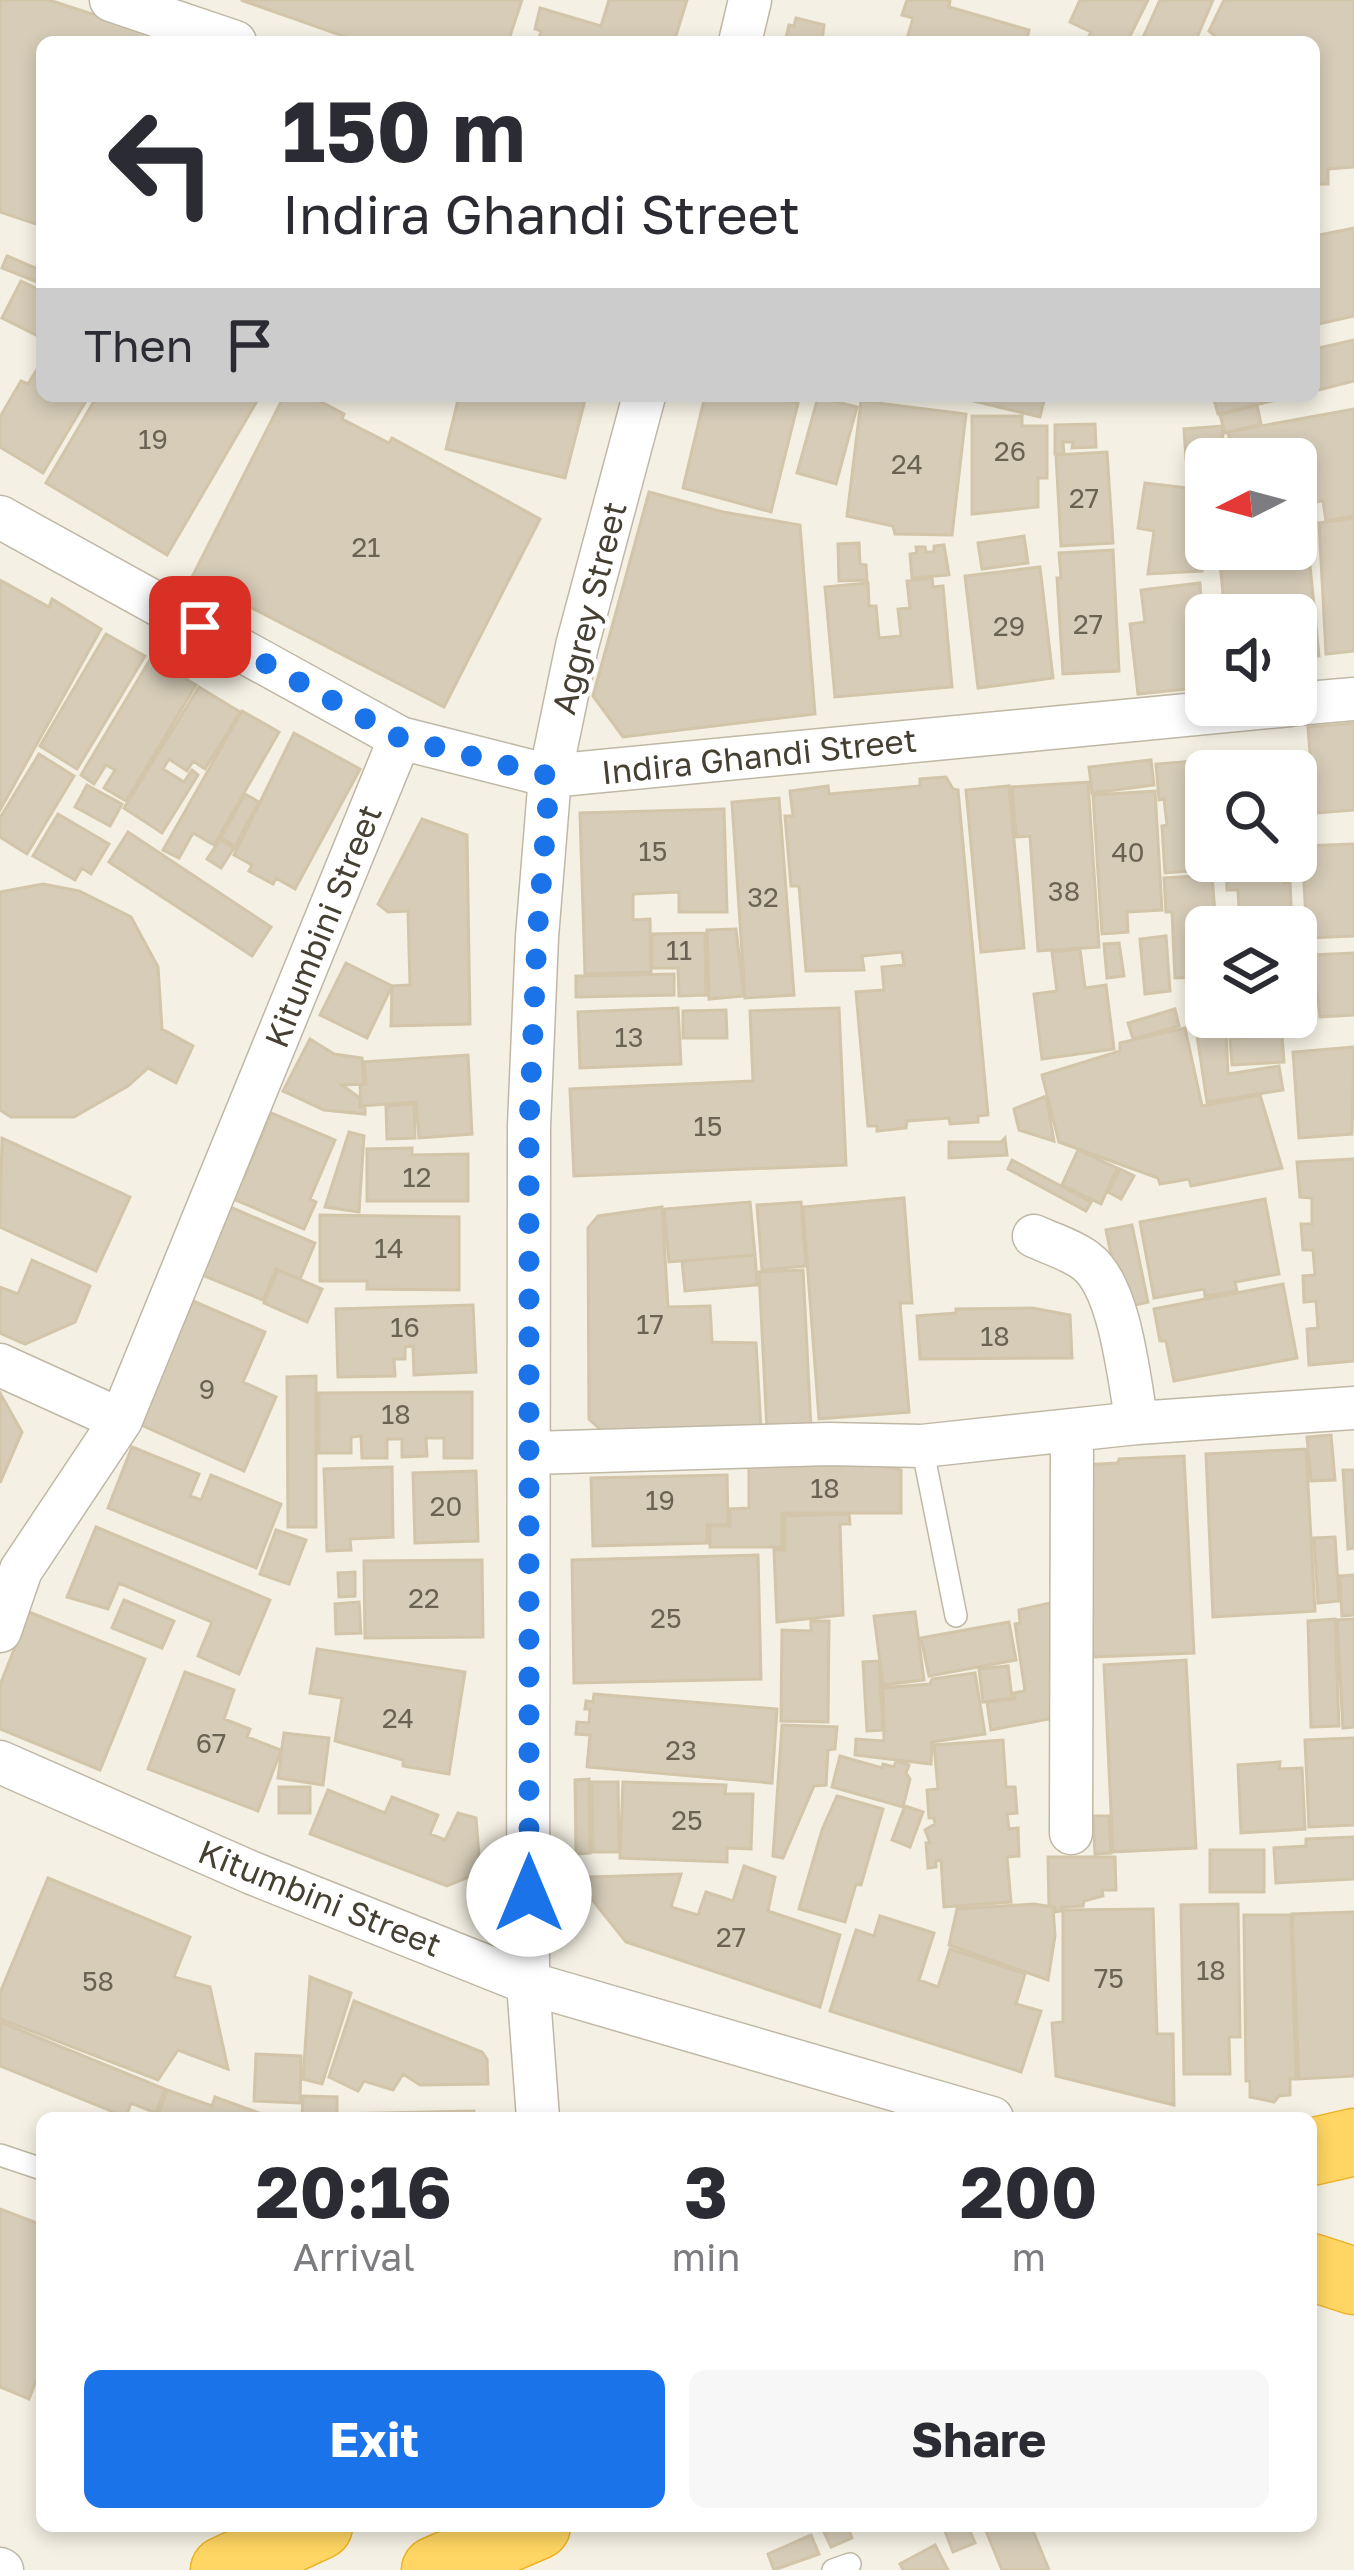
<!DOCTYPE html>
<html lang="en">
<head>
<meta charset="utf-8">
<style>
	:root { --surface:#fff; --page:#f7f7f7; --text:#2b2b33; --muted:#7c7c81; --accent:#1a73e8 }
	body { margin:0; font-family:"Golos Text",sans-serif; background:var(--page); color:var(--text); height:100vh; display:flex; flex-direction:column; font-size:45px; white-space:nowrap }
	* { box-sizing:border-box; margin:0 }
	p { font-size:39px; color:var(--muted) }
	.icon { flex:none; width:66px; height:66px; fill:none; stroke:currentColor; stroke-width:2; stroke-linecap:round; stroke-linejoin:round }
	.map { position:relative; flex:1; overflow:hidden }
	.drawer { position:absolute; left:36px; top:2112px; width:1281px; height:420px; display:flex; flex-direction:column; background:var(--surface); border-radius:18px; box-shadow:0 6px 18px #0003 }
	.drawer>* { flex:none }
	.banner { position:absolute; left:36px; top:36px; width:1284px; height:366px; border-radius:18px; box-shadow:0 6px 18px #0003; background:#fff; color:var(--text); overflow:hidden }
	.needle { width:78px; rotate:264deg }
	.fabs { position:absolute; left:1185px; top:438px; display:grid; gap:24px }
	.fabs a { display:grid; place-items:center; width:132px; height:132px; border-radius:18px; background:var(--surface); box-shadow:0 6px 18px #0003; font-size:60px }
	.pin { position:absolute; display:grid; place-items:center; width:102px; height:102px; color:#fff; margin:-51px; border-radius:24px; box-shadow:0 6px 18px #0006 }
	.me { position:absolute; width:132px; margin:-66px; rotate:0deg; stroke-linejoin:round; filter:drop-shadow(0 0 9px #0008) }
	.turn { display:flex; align-items:center; gap:42px; height:252px; padding:0 48px; font-size:54px }
	.turn .icon { width:156px; height:156px; stroke-width:2.5 }
	.turn b { display:block; font-size:84px; line-height:102px }
	.then { display:flex; align-items:center; height:114px; padding:0 48px; background:#0003; gap:24px; font-size:45px }
	.eta { display:flex; justify-content:space-evenly; align-items:center; height:204px; text-align:center }
	.eta b { font-size:72px; font-weight:700; line-height:84px }
	.button { display:flex; gap:24px; margin-top:auto; padding:24px 48px }
	.button a { flex:1; height:138px; border-radius:18px; background:var(--accent); color:#fff; font-size:48px; font-weight:700; line-height:138px; text-align:center }
	.button a+a { background:var(--page); color:var(--text) }
	.map>svg:first-child { display:block }
	.building { fill:#d6ccb8; stroke:#d2c5aa; stroke-width:3 }
	.lines { fill:none; stroke-linecap:round; stroke-linejoin:round }
	.lane-casing { stroke:#c0b8a5; stroke-width:24 }
	.street-casing { stroke:#c0b8a5; stroke-width:45 }
	.highway-casing { stroke:#edb124; stroke-width:69 }
	.lane { stroke:#fff; stroke-width:21 }
	.street { stroke:#fff; stroke-width:42 }
	.highway { stroke:#ffd663; stroke-width:66 }
	.route { stroke:#1a73e8; stroke-width:21; stroke-dasharray:0 37.8 }
	.labels { text-anchor:middle; stroke-width:9; stroke-linejoin:round; paint-order:stroke }
	.number-label { font-size:27px; fill:#6a6354 }
	.street-label { font-size:33px; fill:#464033; stroke:#fff }
</style>
</head>
<body>
<div class="map">
<svg width="1354" height="2570" viewBox="0 0 1354 2570">
	<rect width="100%" height="100%" fill="#f4f0e3"/>
	<path class="building" d="M0 0H49L178 42H42V226L0 212Z
		M241 0H522L508 42H360Z
		M609 0H687L674 42H538L541 31 535 29 540 8 601 26Z
		M907 0H950L949 7 1029 30 1027 39 1038 42H906L913 18 902 15Z
		M1080 0H1148L1127 42H1086L1091 32 1070 22Z
		M1160 0H1213L1195 42H1141Z
		M1224 0H1354V167L1328 169V184H1314V42H1211L1214 35 1209 31Z
		M796 18 824 25 822 41 827 42H785L789 25 794 26Z
		M1354 228V316L1314 325V236Z
		M7 256 40 270 42 266V284L2 268Z
		M21 281 42 291V338L2 318Z
		M1354 340V381L1314 391V349Z
		M42 361V396H89L43 473 0 447V417L21 381 28 384Z
		M97 396H260L167 555 46 483Z
		M284 396H310L344 414 342 419 389 443 392 438 540 519 444 707 192 577Z
		M459 396H586L565 478 446 449Z
		M705 396H769L798 403 771 512 683 488Z
		M953 396H1045L1040 417Z
		M1213 396H1293L1218 414Z
		M818 397 857 407 836 484 797 473Z
		M861 401 966 414 952 535 895 534 893 526 847 516Z
		M1257 405 1261 424 1225 433 1220 415Z
		M1354 409V516L1326 521 1323 501 1296 504V459L1233 456 1228 432Z
		M972 416H1022V426H1047V478H1038V507L972 514Z
		M1095 424 1096 447 1072 448 1073 442H1063L1064 454H1055V425Z
		M1222 426 1224 456 1186 459 1184 429Z
		M1107 452 1113 543 1061 546 1056 455Z
		M1145 483 1206 490 1202 571 1148 574 1154 531 1138 528Z
		M649 492 723 512 800 525 815 714 623 737 593 696Z
		M1296 508 1313 523 1314 550 1280 557 1279 549H1296Z
		M1354 518V651L1326 654 1319 523Z
		M1024 536 1028 563 982 569 978 543Z
		M859 543 860 564 866 565 867 580 839 581 838 544Z
		M944 545 949 575 912 578 910 554 917 553 916 547H925L926 552H934V546Z
		M1252 549H1277L1278 558 1309 556 1319 656 1296 658V615H1225L1220 562 1253 558Z
		M1113 550 1119 671 1063 674 1057 578H1061L1059 553Z
		M1040 567 1053 678 978 688 965 576Z
		M932 578 933 587 943 586 952 687 835 697 825 587 868 583 869 606H876L879 638 901 636 898 609 910 608 907 581Z
		M0 580 49 607 52 599 101 629 0 810Z
		M1200 583 1206 687 1138 694 1130 624 1145 622 1141 590Z
		M106 634 145 656 77 769 40 746Z
		M151 658 196 685 126 801 104 788 115 770 106 765 94 784 81 775Z
		M199 687 240 712 205 769 193 761 187 771 169 759 163 769 184 782 192 770 198 775 162 833 124 808Z
		M242 711 279 732 214 845 193 833 179 858 163 850Z
		M1354 723V810L1314 813 1315 806 1305 807 1302 781 1312 779 1308 727Z
		M294 733 360 769 295 889 276 878 273 884 249 871 252 865 234 855Z
		M39 754 74 776 27 854 0 837V818Z
		M1218 759 1219 771H1206V861H1214V869L1165 873 1162 826 1167 825 1164 799 1159 800 1156 764Z
		M1151 760 1154 785 1092 793 1089 767Z
		M946 777 953 789 958 790 988 1115 978 1116V1122L950 1124 949 1118 907 1121 906 1128 877 1131V1126H868L856 992 884 990 882 967 904 965 902 952 862 956 864 970 806 971 799 886H791L785 816H793L790 791 828 786 829 794 920 786V779Z
		M1088 782 1099 947 1038 951 1030 836 1016 837 1012 787Z
		M87 785 122 804 110 826 75 807Z
		M1009 786 1024 948 981 952 966 790Z
		M1155 791 1162 910 1127 912 1128 932 1102 934 1093 795Z
		M245 794 259 802 235 846 221 838Z
		M779 798 794 995 745 998 732 802Z
		M724 809 727 912H679V892L633 894V920L650 919 651 972 585 974 580 813Z
		M58 814 109 844 91 874 82 868 75 880 33 856Z
		M422 819 467 835 470 1024 391 1026 392 986 410 985 408 911 388 912 378 904Z
		M128 832 271 927 252 956 109 862Z
		M220 840 234 848 221 868 207 859Z
		M1354 844V936L1307 938 1302 846Z
		M1235 861H1289L1283 863 1284 883 1290 882 1292 927H1240L1238 890H1227L1226 864Z
		M1212 875 1216 927H1206V977L1175 978 1172 912H1166L1164 878Z
		M43 884 79 891 131 917 158 967 162 1029 193 1046 176 1083 148 1068 128 1086 74 1117H11L0 1110V892Z
		M736 929 744 996 709 999 707 930Z
		M705 933 706 995 679 996 678 968H652V934Z
		M1166 936 1170 991 1145 994 1140 939Z
		M1119 943 1124 976 1107 978 1104 944Z
		M1080 949 1085 988 1106 985 1114 1049 1042 1059 1034 994 1057 991 1052 952Z
		M1354 953V1015L1320 1017 1313 955Z
		M346 963 392 986 367 1038 320 1015Z
		M1308 970 1310 998 1296 1000V971Z
		M674 974V995L576 997V976Z
		M1198 985H1206V1017H1224V1028L1200 1029Z
		M1311 1000 1314 1027 1263 1033 1261 1017H1296V1002Z
		M678 1008 681 1064 580 1068 578 1012Z
		M839 1008 846 1165 574 1176 570 1089 753 1081 750 1011Z
		M1175 1009 1179 1026 1133 1039 1128 1023Z
		M726 1010 727 1038H683V1011Z
		M1235 1017H1256L1257 1034 1236 1036Z
		M1185 1028 1202 1106 1260 1095 1282 1168 1191 1186 1189 1179 1160 1184 1158 1178 1059 1142 1042 1075 1120 1051V1043Z
		M1226 1031 1228 1074 1279 1066 1283 1090 1207 1102 1197 1035Z
		M1282 1035 1284 1062 1232 1065 1230 1039Z
		M310 1039 334 1054 362 1058 364 1084 342 1085 360 1098V1107L365 1106V1114L324 1110 283 1091Z
		M1354 1047 1352 1134 1299 1138 1293 1052Z
		M468 1055 472 1134 419 1138 416 1102 361 1106 360 1085 366 1084 364 1062Z
		M1046 1096 1054 1141 1019 1130 1014 1109Z
		M414 1104 415 1138 387 1139 386 1106Z
		M271 1113 335 1140 310 1199 316 1202 304 1229 226 1196 235 1175 243 1180Z
		M349 1132 364 1136 359 1212 325 1207Z
		M2 1138 130 1197 96 1271 0 1227Z
		M1005 1138 1007 1155 949 1158V1142H1001Z
		M412 1148V1155L468 1154V1201H367V1149Z
		M1078 1150 1117 1168 1101 1204 1062 1185Z
		M1354 1159V1361L1309 1365 1307 1329 1318 1328 1316 1301 1304 1302 1303 1276 1315 1275 1313 1250H1303L1301 1224H1312V1198L1300 1197 1297 1162Z
		M1012 1160 1091 1202 1086 1211 1008 1169Z
		M1120 1169 1134 1176 1121 1199 1108 1192Z
		M904 1198 912 1303H900L909 1412 819 1419 803 1207Z
		M1265 1199 1279 1274 1235 1282 1237 1291 1205 1296 1204 1289 1154 1298 1140 1222Z
		M750 1202 755 1255 669 1262 664 1209Z
		M801 1202 806 1266 762 1270 757 1205Z
		M230 1207 315 1243 300 1279 276 1269 263 1300 202 1275Z
		M662 1207 668 1307 710 1306 712 1342 756 1343 761 1429 602 1431 589 1419 588 1228 598 1216Z
		M320 1215 459 1217V1290L367 1289V1281H320Z
		M1132 1225 1148 1302 1122 1308 1106 1230Z
		M755 1255 757 1285 685 1291 682 1261Z
		M32 1260 90 1286 75 1322 25 1344 0 1333V1287L18 1294Z
		M278 1270 322 1289 307 1322 264 1303Z
		M803 1270 811 1428 767 1430 759 1272Z
		M1283 1284 1297 1358 1174 1381 1166 1341H1160L1154 1309Z
		M193 1301 265 1332 243 1382 276 1397 244 1471 139 1424Z
		M473 1305 476 1372 414 1375 413 1346 405 1347V1359H394L395 1376 338 1377 336 1309Z
		M1032 1308 1070 1315 1072 1358 920 1359 917 1316 956 1313V1309Z
		M316 1376V1527H288L287 1377Z
		M472 1392V1458H444V1438H426L427 1456 402 1457V1439H387V1458H362L361 1436 351 1437V1453H319V1393Z
		M0 1393 22 1432 0 1483Z
		M1331 1435 1335 1480 1311 1481 1307 1437Z
		M132 1447 199 1474 190 1496 201 1500 211 1475 281 1504 256 1568 108 1508Z
		M1306 1449 1315 1611 1213 1617 1206 1454Z
		M1184 1456 1194 1653 1093 1657 1083 1465 1118 1463 1119 1459Z
		M860 1461 901 1470V1513H782V1547H710V1526H730V1509L749 1508V1467Z
		M392 1467 393 1537 350 1539 351 1550 327 1551 324 1469Z
		M1343 1470H1354V1548L1348 1549Z
		M476 1471 478 1541 415 1543 413 1473Z
		M727 1475 728 1524 707 1525V1543L593 1546 591 1478Z
		M849 1514 850 1524H840L843 1615 777 1622 774 1550H785V1516Z
		M96 1527 270 1600 239 1674 198 1656 212 1622 119 1583 108 1609 67 1597Z
		M276 1530 306 1540 289 1584 260 1574Z
		M1335 1537 1339 1601 1318 1603 1314 1538Z
		M758 1555 761 1679 574 1683 572 1560Z
		M482 1560 483 1637 365 1638 364 1561Z
		M355 1572V1596L339 1597 338 1573Z
		M1354 1575V1615L1342 1616 1340 1576Z
		M124 1600 174 1621 162 1648 112 1628Z
		M359 1602 361 1633 336 1634 335 1604Z
		M1054 1602 1059 1717 991 1730 987 1702 1015 1699 1014 1693 1025 1691 1015 1624 1020 1623 1019 1610Z
		M29 1612 145 1659 100 1770 0 1729V1685Z
		M915 1612 924 1680 883 1685 874 1616Z
		M1335 1619 1339 1726 1311 1727 1308 1621Z
		M1354 1619V1727L1343 1728 1337 1620Z
		M811 1621H829L828 1722 781 1721 782 1630 811 1631Z
		M1009 1622 1016 1660 929 1676 921 1638Z
		M317 1649 465 1672 449 1774 403 1766V1760L335 1741 342 1698 310 1693Z
		M1186 1660 1196 1848 1113 1852 1104 1665Z
		M879 1661 883 1730 867 1731 863 1662Z
		M1008 1666 1012 1698 983 1702 979 1669Z
		M185 1672 234 1690 224 1719 250 1729 247 1737 281 1750 258 1811 148 1769Z
		M975 1673 985 1734 932 1742 931 1764 855 1755 856 1739 884 1741 883 1688 930 1684 932 1679Z
		M594 1694 777 1709 772 1783 587 1767 590 1735 576 1734 577 1722 589 1723 590 1709H585L586 1701 593 1702Z
		M782 1725 837 1727 835 1749 828 1750 826 1785 814 1786 783 1858 773 1856Z
		M284 1733 329 1738 323 1785 278 1778Z
		M1354 1738V1825L1309 1827 1305 1740Z
		M1003 1740 1006 1787H1015L1017 1813 1007 1814 1009 1829 1018 1828 1019 1856 1007 1857 1011 1902 944 1907 941 1860 936 1861V1867L928 1868 926 1843H930L925 1830 935 1824 934 1818H929L927 1790 938 1789 934 1745Z
		M840 1756 882 1768 883 1764 894 1767 896 1761 909 1765 906 1773 910 1779 903 1807 832 1787Z
		M1280 1762 1279 1769 1302 1768 1305 1829 1241 1833 1238 1765Z
		M589 1779 590 1853 576 1854 575 1780Z
		M592 1782H618L619 1852H593Z
		M623 1782 726 1785 725 1794H753L751 1849 727 1848V1862L620 1858Z
		M279 1787H310V1813H279Z
		M328 1790 385 1813 392 1797 438 1815 430 1834 445 1840 458 1813 476 1818 479 1856 471 1876 447 1886 310 1834Z
		M837 1796 883 1809 861 1885 856 1884 845 1922 799 1909 822 1830Z
		M905 1806 923 1812 910 1847 892 1840Z
		M1093 1816H1109L1111 1853 1095 1854Z
		M1354 1837V1879L1276 1883 1274 1848 1306 1846V1839Z
		M1210 1850H1264V1892H1210Z
		M1048 1857H1115L1116 1890H1102L1103 1896 1084 1901 1083 1906 1061 1907V1911L1055 1912V1907L1049 1906Z
		M744 1866 775 1877 768 1911 840 1935 820 2007 626 1942 590 1897V1877L681 1874 671 1907 698 1915 706 1892 733 1901Z
		M48 1878 190 1937 174 1977 210 1987 228 2069 178 2050 158 2080 0 2019V1993Z
		M1034 1904 1053 1907 1055 1936 1048 1980 949 1945 957 1909Z
		M1238 1904 1240 2037H1229L1230 2074H1184L1181 1905Z
		M1153 1909 1157 2034H1173L1174 2105 1056 2076 1052 2023 1063 2022V1910Z
		M1354 1912V2076L1299 2079 1292 1914Z
		M1244 1915H1291L1296 2079H1290V2095L1279 2096 1274 2102 1250 2097V2081H1246Z
		M880 1916 934 1933 919 1980 938 1987 950 1949 1025 1974 1016 2004 1041 2011 1021 2072 830 2011 856 1930 874 1936Z
		M310 1977 351 1993 322 2084 303 2079Z
		M354 2001 482 2052 487 2059 488 2084 420 2085 403 2074 393 2090 364 2081 358 2091 329 2077Z
		M0 2022 165 2089 156 2113 131 2103 126 2117 0 2066Z
		M256 2054 301 2056 300 2103 254 2101Z
		M167 2090 212 2106 215 2097 259 2113 257 2118H157Z
		M303 2096 337 2097V2118H302Z
		M474 2111V2118H338L337 2114Z
		M0 2209 42 2225V2365L29 2399 0 2387Z
		M837 2526H847L852 2538 831 2547 824 2532Z
		M943 2526H968L975 2543 953 2552Z
		M984 2526H1031L1049 2570H1002Z
		M811 2535 819 2554 774 2570 768 2554Z
		M935 2545 948 2570H903L900 2564Z"/>
	<g class="lines">
		<defs>
			<path id="lane" d="M922 1446 956 1616
				M0 2155 42 2169
				M833 2570 850 2564"/>
			<path id="street" d="M111 0 235 42
				M740 42 750 0
				M0 517 400 738 550 776 1290 705
				M1296 704 1354 699
				M1034 1236C1051 1244 1072 1250 1086 1261 1121 1287 1129 1381 1137 1423
				M0 1365 121 1420
				M532 1453 829 1444 922 1446 1137 1423 1354 1408
				M0 1631 21 1570 121 1420 400 738
				M0 1762 252 1873 528 1983 992 2118
				M1071 1833 1072 1432
				M538 2118 528 1983 529 1126 537 937 550 776 577 646 644 396
				M0 2569 2 2570"/>
			<path id="highway" d="M1311 2152 1354 2142
				M1311 2267 1354 2281
				M224 2570 319 2526
				M435 2570 537 2526"/>
		</defs>
		<use href="#lane" class="lane-casing"/>
		<use href="#street" class="street-casing"/>
		<use href="#highway" class="highway-casing"/>
		<use href="#lane" class="lane"/>
		<use href="#street" class="street"/>
		<use href="#highway" class="highway"/>
	</g>
	<g class="lines">
		<path class="route" d="M200 627 400 738 550 776 537 937 529 1126V1894"/>
	</g>
	<g class="labels">
		<g class="number-label">
			<text x="153" y="449">19</text>
			<text x="1010" y="461">26</text>
			<text x="907" y="474">24</text>
			<text x="1084" y="508">27</text>
			<text x="366" y="557">21</text>
			<text x="1088" y="634">27</text>
			<text x="1009" y="636">29</text>
			<text x="653" y="861">15</text>
			<text x="1128" y="862">40</text>
			<text x="1064" y="901">38</text>
			<text x="763" y="907">32</text>
			<text x="679" y="960">11</text>
			<text x="629" y="1047">13</text>
			<text x="708" y="1136">15</text>
			<text x="417" y="1187">12</text>
			<text x="389" y="1258">14</text>
			<text x="650" y="1334">17</text>
			<text x="405" y="1337">16</text>
			<text x="995" y="1346">18</text>
			<text x="207" y="1399">9</text>
			<text x="396" y="1424">18</text>
			<text x="825" y="1498">18</text>
			<text x="660" y="1510">19</text>
			<text x="446" y="1516">20</text>
			<text x="424" y="1608">22</text>
			<text x="666" y="1628">25</text>
			<text x="398" y="1728">24</text>
			<text x="211" y="1753">67</text>
			<text x="681" y="1760">23</text>
			<text x="687" y="1830">25</text>
			<text x="731" y="1947">27</text>
			<text x="1211" y="1980">18</text>
			<text x="1109" y="1988">75</text>
			<text x="98" y="1991">58</text>
		</g>
		<g class="street-label">
			<text transform="translate(589 608) rotate(-76)" y="12">Aggrey Street</text>
			<text transform="translate(759 756) rotate(-6)" y="12">Indira Ghandi Street</text>
			<text transform="translate(323 926) rotate(-68)" y="12">Kitumbini Street</text>
			<text transform="translate(320 1898) rotate(22)" y="12">Kitumbini Street</text>
		</g>
	</g>
</svg>
<div class="fabs">
<a><svg class="needle" viewBox="-14 -14 28 28"><path d="M0-13l5 13h-10z" fill="#e53935"/><path d="M0 13l5-13h-10z" fill="#7c7c81"/></svg></a>
<a><svg class="icon" aria-label="sound" viewBox="0 0 24 24"><path d="M4 9h4l5-4v14l-5-4H4zM17 9q2 3 0 6"/></svg></a>
<a><svg class="icon" aria-label="search" viewBox="0 0 24 24"><circle cx="10" cy="10" r="6"/><path d="M15 15l6 6"/></svg></a>
<a><svg class="icon" aria-label="layers" viewBox="0 0 24 24"><path d="M12 4l9 5-9 5-9-5zM3 14l9 5 9-5"/></svg></a>
</div>
<div class="pin" style="left:200px;top:627px;background:#d93025"><svg class="icon" aria-label="arrive" viewBox="0 0 24 24"><path d="M6 21V4h12l-3 4 3 4H6"/></svg></div>
<svg class="me" style="left:529px;top:1894px" viewBox="-20 -20 40 40"><circle r="19" fill="#fff"/><path d="M0-13L10 11 0 6-10 11z" fill="#1a73e8"/></svg>
<div class="banner">
<div class="turn"><svg class="icon" aria-label="left" viewBox="0 0 24 24"><path d="M17 20v-9H6M10 6l-5 5 5 5"/></svg><div><b>150 m</b>Indira Ghandi Street</div></div>
<div class="then">Then<svg class="icon" aria-label="arrive" viewBox="0 0 24 24"><path d="M6 21V4h12l-3 4 3 4H6"/></svg></div>
</div>
<section class="drawer">
<div class="eta">
<div><b>20:16</b><p>Arrival</p></div>
<div><b>3</b><p>min</p></div>
<div><b>200</b><p>m</p></div>
</div>
<div class="button"><a>Exit</a><a>Share</a></div>
</section>
</div>
</body>
</html>
